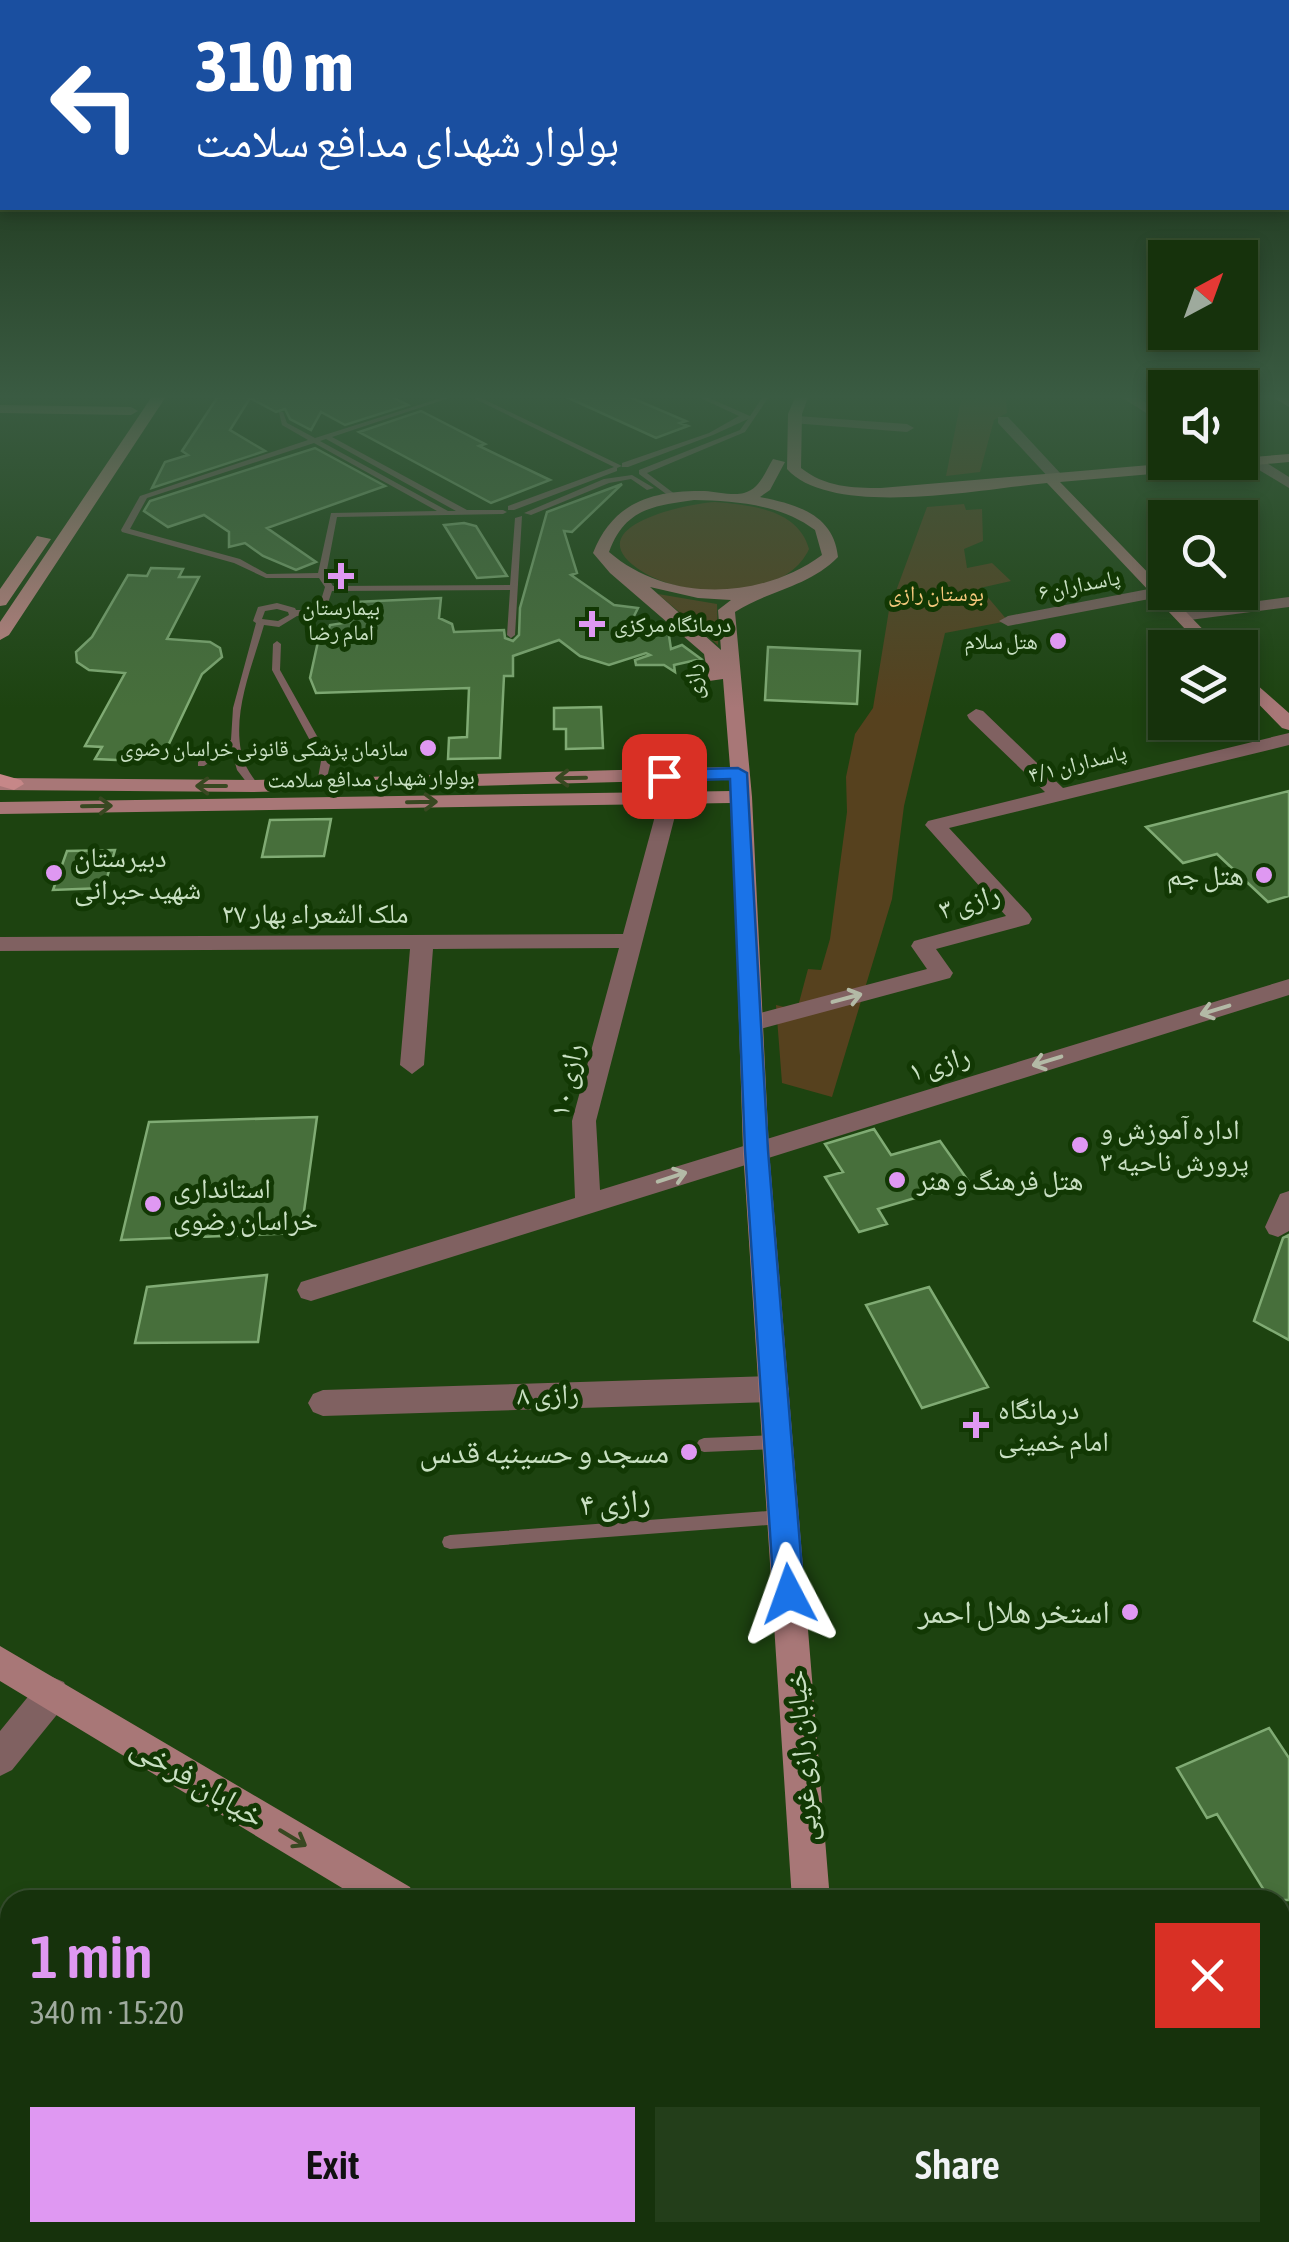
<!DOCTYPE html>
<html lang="en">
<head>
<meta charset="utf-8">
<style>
	:root { --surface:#16320c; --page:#233e1a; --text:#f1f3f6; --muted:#9eaa9d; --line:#354d2d; --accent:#df98f2 }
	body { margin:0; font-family:"Asap Condensed","Noto Naskh Arabic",sans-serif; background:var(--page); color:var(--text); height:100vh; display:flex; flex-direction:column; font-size:38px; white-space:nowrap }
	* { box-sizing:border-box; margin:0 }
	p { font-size:32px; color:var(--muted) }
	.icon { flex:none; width:55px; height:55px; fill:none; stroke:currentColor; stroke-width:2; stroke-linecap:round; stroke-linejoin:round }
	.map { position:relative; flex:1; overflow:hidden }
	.panel { position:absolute; left:0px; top:1890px; width:1290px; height:352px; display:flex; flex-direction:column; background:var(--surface); border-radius:30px 30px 0 0; box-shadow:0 5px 15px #0003,0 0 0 2px var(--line) }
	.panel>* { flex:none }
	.guide { position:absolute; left:0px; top:0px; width:1290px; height:210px; box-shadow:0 5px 15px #0003,0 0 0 2px var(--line); background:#1a4fa0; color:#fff; overflow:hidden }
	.needle { width:65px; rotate:41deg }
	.fabs { position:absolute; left:1148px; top:240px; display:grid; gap:20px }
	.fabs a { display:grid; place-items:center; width:110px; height:110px; border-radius:0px; background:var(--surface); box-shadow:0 5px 15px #0003,0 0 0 2px var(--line); font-size:50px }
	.pin { position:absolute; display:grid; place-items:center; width:85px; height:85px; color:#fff; margin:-42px; border-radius:20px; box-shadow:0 5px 15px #0006 }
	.me { position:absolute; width:110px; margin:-55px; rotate:356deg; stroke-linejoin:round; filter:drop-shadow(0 0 8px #0008) }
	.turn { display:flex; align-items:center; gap:35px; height:210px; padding:0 30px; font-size:45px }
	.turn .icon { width:130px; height:130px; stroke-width:2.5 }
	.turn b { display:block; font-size:70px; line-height:85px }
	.round { display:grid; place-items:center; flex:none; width:105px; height:105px; border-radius:0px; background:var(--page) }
	.head { display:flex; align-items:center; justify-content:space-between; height:170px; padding:0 30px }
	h1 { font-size:60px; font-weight:600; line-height:75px; color:var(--accent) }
	.button { display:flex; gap:20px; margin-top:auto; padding:20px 30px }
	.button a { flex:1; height:115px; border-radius:0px; background:var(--accent); color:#111; font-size:40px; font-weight:600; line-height:115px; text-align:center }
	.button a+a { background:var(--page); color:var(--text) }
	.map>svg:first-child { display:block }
	.green { fill:#56411e }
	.building { fill:#476f3b; stroke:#80ab74; stroke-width:2.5 }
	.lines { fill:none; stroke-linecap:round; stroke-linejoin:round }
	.lane { fill:#806161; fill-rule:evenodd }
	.street { fill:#806161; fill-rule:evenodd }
	.secondary { fill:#a87777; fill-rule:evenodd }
	.primary { fill:#c68788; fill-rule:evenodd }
	.oneway { stroke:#384821 }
	.oneway2 { stroke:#b3baa6 }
	.route { fill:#1a73e8; stroke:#114b97; stroke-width:2.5 }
	.poi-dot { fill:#df98f2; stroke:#123804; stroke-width:4 }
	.labels { text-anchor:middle; stroke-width:10; stroke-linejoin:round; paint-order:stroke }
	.far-street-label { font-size:22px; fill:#c9e0c3; stroke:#123804 }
	.far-park-label { font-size:22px; fill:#f7c97d; stroke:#123804 }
	.far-poi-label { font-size:22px; fill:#c9e0c3; stroke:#123804; text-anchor:end }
	.poi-label { font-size:28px; fill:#c9e0c3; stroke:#123804; text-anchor:start }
	.street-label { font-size:28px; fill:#c9e0c3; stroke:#123804 }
	.near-poi-label { font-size:32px; fill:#c9e0c3; stroke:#123804; text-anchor:end }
	.near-street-label { font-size:32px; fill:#c9e0c3; stroke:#123804 }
</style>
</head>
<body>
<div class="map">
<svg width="1289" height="2242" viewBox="0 0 1289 2242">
	<rect width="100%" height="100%" fill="#1d4310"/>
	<path class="green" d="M977 395H1006L1007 413 994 420 980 472 946 476 961 400 976 399Z
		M715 502C750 505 798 509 809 549 785 602 686 599 643 572 572 528 684 504 715 502Z
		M964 504 966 510 982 509 983 541 964 549 967 568 992 563 1011 581 980 588 1008 621 945 633 904 806 892 899 832 1097 782 1083 776 1005 797 1010 808 969 821 970 830 939 847 812 846 777 855 734 873 708 889 610 927 507Z
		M658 594 717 604 718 645Z"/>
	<path class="building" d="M219 395H388L408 405 345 425 321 412 311 430 290 419 285 409 276 412 250 398 230 430 265 451 152 488 165 462 188 455 182 451Z
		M562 395H625L686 421 680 423 688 426 656 438Z
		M421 411 485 444 479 446 550 480 491 503 359 432Z
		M315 448 385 486 267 528 316 562 296 570 263 556 245 543 229 547V532L204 515 168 527 144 511 150 501Z
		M622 484 572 532 564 531 577 573 571 575 614 605 638 608 633 618 652 632 668 629 671 649 682 645 701 659 674 665 675 672 664 665H636L635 660 650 655 646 653 609 665 580 656 559 640 513 656V676H504L500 758 448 759 449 738 467 737 469 688 316 693 310 678 319 637H326L330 625 350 622 355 602 441 598 439 618 452 624 454 632 504 630 505 638 513 641 519 635 520 608 547 512Z
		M464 523 476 526 507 576 477 578 444 525Z
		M151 568 183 569 179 577H199L167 639 210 642 220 648 222 657 202 674 167 748H147L140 761 95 759 102 747 85 746 125 673 89 670 77 662 76 652 92 637 128 575 147 576Z
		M768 647 860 651 857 704 765 700Z
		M601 707 603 748 566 749V729H554V708Z
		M1289 791V896L1268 902 1217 854 1183 863 1146 827Z
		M331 819 324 856 262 857 270 820Z
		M115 850 104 888 53 890 67 851Z
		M317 1117 301 1233 121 1240 149 1122Z
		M874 1129 891 1155 940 1141 969 1182 878 1209 887 1224 859 1232 825 1177 843 1172 825 1144Z
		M1289 1235V1340L1254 1321 1283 1238Z
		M267 1275 258 1342 135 1343 147 1287Z
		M929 1287 988 1387 922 1408 866 1305Z
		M1269 1728 1289 1758V1900H1270L1217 1814 1207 1818 1177 1768Z"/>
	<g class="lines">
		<path class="lane" d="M694 395H702L750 416 764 395H770L745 432 647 473 676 495V499H673L639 474V470L740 430 748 419 713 435 628 467H622V463L709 433 739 416Z
			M447 396 452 397 332 437 467 510H503L507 512 503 514 337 517 326 575 333 586 510 585 515 518 522 516 515 635 511 638 507 635 510 590 332 591 324 615 297 616 279 627 264 625C253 664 233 709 241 751 243 764 251 775 259 786L257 788H251L237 770 231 748 204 766H198V762L231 740 233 708 256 623 253 621 258 607 277 603 295 608 296 610H318L325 587 319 578H266L234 563 122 532 121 530 140 496 308 440 282 425 279 412H283L287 423 315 438ZM326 439 456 511H448L320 441ZM314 443 437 511 331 513 318 573 267 574 240 559 130 529 147 498ZM277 609 288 612 289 615 278 621 262 619 265 611Z
			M475 397H479L622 466 617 468V471L514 510H508V506L614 467 475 399Z
			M632 475 654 488 647 490 631 479 609 483 531 515 524 513 604 479Z
			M277 641 281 644 280 670 331 761 325 786H319L317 784 321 761 272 670 273 644Z
			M775 1435 780 1437 783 1442 780 1447 775 1449 704 1452 699 1450 696 1445 699 1440 704 1438Z
			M781 1510 787 1512 789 1517 787 1522 781 1524 450 1549 444 1547 442 1542 444 1537 450 1535Z"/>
		<path class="street" d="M1118 395H1134L1165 415V425Z
			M797 416 907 424 914 428 907 432 792 423 790 420Z
			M998 417H1008L1061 474V480H1051L998 423Z
			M1249 458H1259L1289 477V488L1249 464Z
			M1159 587 1165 588V596L1008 626 999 621 1008 616Z
			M1289 597V607L1182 621 1173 616 1182 611Z
			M976 709 983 711 1063 788 1289 733V745L949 828 1029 914 1032 919 1029 924 936 949 953 973 950 978 753 1031 745 1029 741 1023 745 1017 927 969 911 946 914 941 1006 916 925 825 928 821 1045 792 969 719 967 715Z
			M665 793 675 799V816L596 1121 600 1190 1289 979V995L311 1301 301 1298 297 1290 301 1282 575 1198 572 1121 619 948 433 949 424 1065 412 1074 400 1065 410 949 0 951V937L623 934 655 816V799Z
			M1289 1191V1231L1278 1237 1269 1234 1265 1227 1280 1194Z
			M774 1376 784 1380 789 1389 784 1398 774 1402 323 1416 313 1412 308 1403 313 1394 323 1390Z
			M52 1677 64 1682 69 1694 64 1706 12 1770 0 1776V1731L40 1682Z
			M0 2148 10 2149V2191L0 2190Z
			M345 2232H387L385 2242H343Z"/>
		<path class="secondary" d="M796 395H809L802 414 801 468C825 487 852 488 881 488L1185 462H1240V458L1289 454V462L1060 482 1221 648H1203L1047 483C983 489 832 519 787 469L788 414Z
			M1269 395 1289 397V407Z
			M0 405 131 407 138 411 131 415 0 413Z
			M773 459 785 462 770 490 760 497C797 504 834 515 838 557 809 587 769 590 735 612L752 797 769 1150 830 1900H792L743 1150 732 803 0 814V802L732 791 731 779 254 792 0 790V778L254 780 730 767 723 679 709 681 704 654 610 573 593 553C613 502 653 490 705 491 716 492 734 496 744 493 760 489 765 472 773 459ZM694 500C736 501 780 504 815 530L822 555C761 600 668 603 609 552 625 509 652 506 694 500ZM650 587 698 598 731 600 718 610 721 650Z
			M1240 670 1289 713V730L1282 728 1240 685Z
			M0 1646 410 1887 416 1900H362L0 1681Z
			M814 2232H856V2242H814Z"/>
		<path class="primary" d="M153 395H167L9 635 0 640V622Z
			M37 536 51 539 6 605 0 606V589Z
			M0 774 21 780 24 784 14 790 0 786Z"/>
	</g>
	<defs><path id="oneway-shaft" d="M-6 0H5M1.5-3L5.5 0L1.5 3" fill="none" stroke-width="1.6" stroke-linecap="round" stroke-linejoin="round" transform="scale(2.5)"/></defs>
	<g class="oneway">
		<use href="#oneway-shaft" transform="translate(571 778) rotate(179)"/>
		<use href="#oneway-shaft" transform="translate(211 786) rotate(-180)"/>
		<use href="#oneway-shaft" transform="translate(422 802) rotate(-1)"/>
		<use href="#oneway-shaft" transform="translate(97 806) rotate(-1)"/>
		<use href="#oneway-shaft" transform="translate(293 1838) rotate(31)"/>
	</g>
	<g class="oneway2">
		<use href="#oneway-shaft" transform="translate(847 998) rotate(-15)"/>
		<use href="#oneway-shaft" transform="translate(1215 1010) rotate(163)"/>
		<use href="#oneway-shaft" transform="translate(1047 1061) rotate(163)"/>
		<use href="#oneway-shaft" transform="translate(672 1177) rotate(-18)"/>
	</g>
	<linearGradient id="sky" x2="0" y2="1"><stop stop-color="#102509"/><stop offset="0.56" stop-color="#3a5b42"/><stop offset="1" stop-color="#3a5b42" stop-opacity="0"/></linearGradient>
	<rect width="1289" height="708" fill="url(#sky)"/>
	<path class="route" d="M738 768 747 773 768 1150 804 1594 799 1603 789 1608 778 1603 774 1594 745 1150 730 779 664 781 656 776 664 770Z"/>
	<g class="poi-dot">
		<path d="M336 561h10v10h10v10h-10v10h-10v-10h-10v-10h10z"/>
		<path d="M587 609h10v10h10v10h-10v10h-10v-10h-10v-10h10z"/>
		<circle cx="1058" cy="641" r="10"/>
		<circle cx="428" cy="748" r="10"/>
		<circle cx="54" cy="873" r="10"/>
		<circle cx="1264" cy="875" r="10"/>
		<circle cx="1080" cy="1145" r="10"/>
		<circle cx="897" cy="1180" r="10"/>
		<circle cx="153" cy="1204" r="10"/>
		<path d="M971 1410h10v10h10v10h-10v10h-10v-10h-10v-10h10z"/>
		<circle cx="689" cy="1452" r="10"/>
		<circle cx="1130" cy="1612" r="10"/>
	</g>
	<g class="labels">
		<g class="far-street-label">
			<text transform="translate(1079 584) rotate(-11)" y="8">پاسداران ۶</text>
			<text transform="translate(693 682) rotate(-95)" y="8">رازی</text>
			<text transform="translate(1077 763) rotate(-14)" y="8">پاسداران ۴/۱</text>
			<text transform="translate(371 778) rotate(-1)" y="8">بولوار شهدای مدافع سلامت</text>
		</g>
		<g class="far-park-label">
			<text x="936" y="601">بوستان رازی</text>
		</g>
		<g class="far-poi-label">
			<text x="341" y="615" text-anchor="middle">بیمارستان<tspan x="341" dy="25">امام رضا</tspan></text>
			<text x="614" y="632" text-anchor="start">درمانگاه مرکزی</text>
			<text x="1038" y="649">هتل سلام</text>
			<text x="408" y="756">سازمان پزشکی قانونی خراسان رضوی</text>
		</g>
		<g class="poi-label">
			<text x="74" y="867">دبیرستان<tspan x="74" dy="32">شهید حبرانی</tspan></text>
			<text x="1244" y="885" text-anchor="end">هتل جم</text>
			<text x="1100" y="1139">اداره آموزش و<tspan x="1100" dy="32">پرورش ناحیه ۳</tspan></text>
			<text x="917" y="1190">هتل فرهنگ و هنر</text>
			<text x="173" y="1198">استانداری<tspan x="173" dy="32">خراسان رضوی</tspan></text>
			<text x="998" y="1419">درمانگاه<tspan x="998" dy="32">امام خمینی</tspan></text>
		</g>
		<g class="street-label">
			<text transform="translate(969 901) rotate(-17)" y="10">رازی ۳</text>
			<text x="315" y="923">ملک الشعراء بهار ۲۷</text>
			<text transform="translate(939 1063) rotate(-17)" y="10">رازی ۱</text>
			<text transform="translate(566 1080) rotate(-78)" y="10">رازی ۱۰</text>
			<text transform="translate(548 1394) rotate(-2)" y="10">رازی ۸</text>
			<text transform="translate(801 1756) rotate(-94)" y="10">خیابان رازی غربی</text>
		</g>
		<g class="near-poi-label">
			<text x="669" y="1463">مسجد و حسینیه قدس</text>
			<text x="1110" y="1623">استخر هلال احمر</text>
		</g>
		<g class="near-street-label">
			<text transform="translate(615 1502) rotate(-4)" y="11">رازی ۴</text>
			<text transform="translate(198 1781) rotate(31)" y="11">خیابان فرخی</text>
		</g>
	</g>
</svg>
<div class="fabs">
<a><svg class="needle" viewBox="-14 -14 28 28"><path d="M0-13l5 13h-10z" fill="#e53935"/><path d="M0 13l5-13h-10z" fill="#9eaa9d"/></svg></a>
<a><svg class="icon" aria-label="sound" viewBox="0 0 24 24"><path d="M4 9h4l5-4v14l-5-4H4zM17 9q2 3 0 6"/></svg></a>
<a><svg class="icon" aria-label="search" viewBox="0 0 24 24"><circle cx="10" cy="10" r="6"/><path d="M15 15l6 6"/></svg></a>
<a><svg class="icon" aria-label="layers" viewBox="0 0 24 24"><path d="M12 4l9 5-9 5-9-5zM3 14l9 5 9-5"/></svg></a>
</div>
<div class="pin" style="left:664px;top:776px;background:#d93025"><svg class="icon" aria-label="arrive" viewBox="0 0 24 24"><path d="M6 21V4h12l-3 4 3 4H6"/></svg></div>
<svg class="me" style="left:789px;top:1594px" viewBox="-20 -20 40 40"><path d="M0-17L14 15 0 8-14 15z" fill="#1a73e8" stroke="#fff" stroke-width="4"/></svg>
<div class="guide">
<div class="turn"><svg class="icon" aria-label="left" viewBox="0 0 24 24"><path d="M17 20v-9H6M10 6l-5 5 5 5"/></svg><div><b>310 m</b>بولوار شهدای مدافع سلامت</div></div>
</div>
<section class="panel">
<div class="head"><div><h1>1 min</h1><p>340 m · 15:20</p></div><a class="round" style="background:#d93025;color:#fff"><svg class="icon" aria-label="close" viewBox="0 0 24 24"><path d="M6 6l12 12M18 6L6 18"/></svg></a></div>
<div class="button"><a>Exit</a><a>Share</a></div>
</section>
</div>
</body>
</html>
